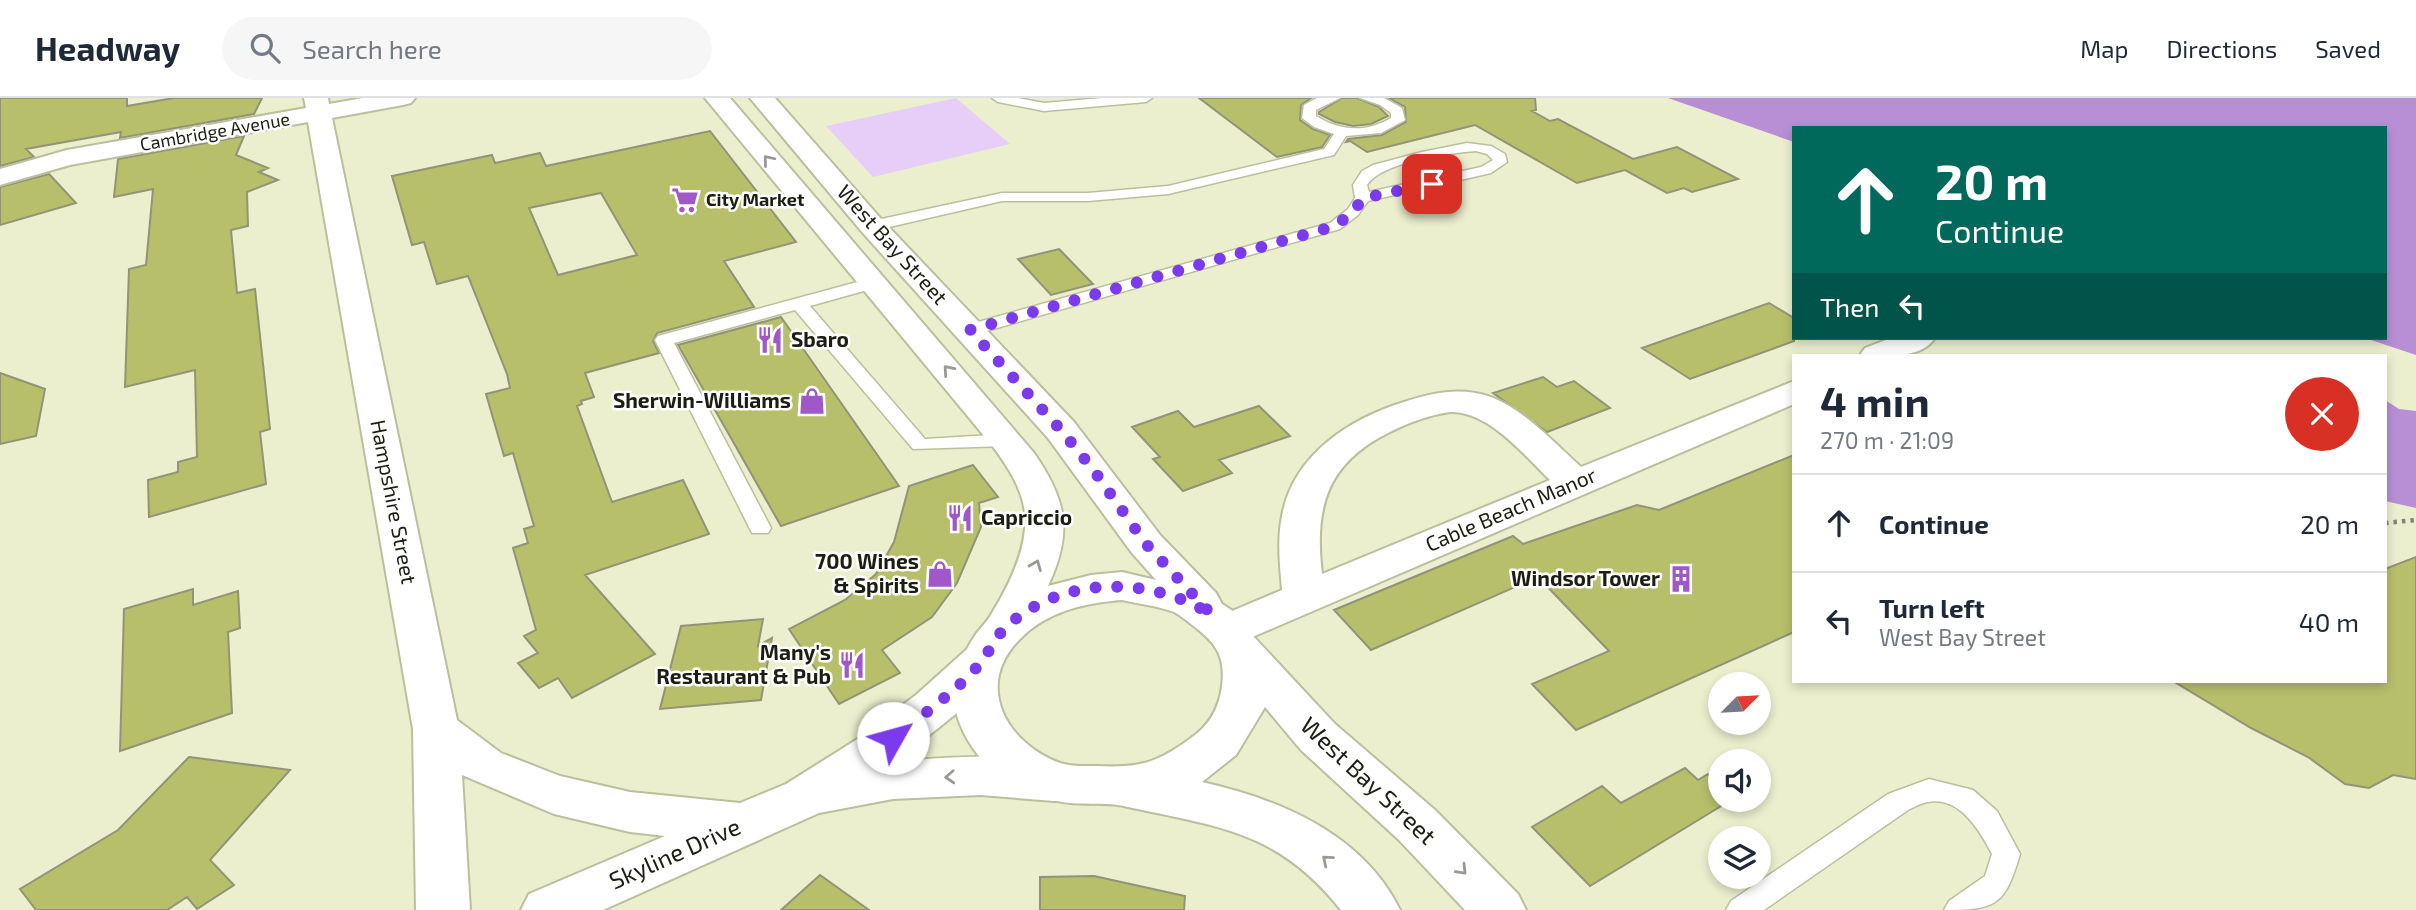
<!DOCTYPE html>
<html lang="en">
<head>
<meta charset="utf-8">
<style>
	:root { --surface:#fff; --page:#f6f6f7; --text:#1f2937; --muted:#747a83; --line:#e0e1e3 }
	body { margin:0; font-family:"Exo 2",sans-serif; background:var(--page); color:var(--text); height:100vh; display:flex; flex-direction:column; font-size:26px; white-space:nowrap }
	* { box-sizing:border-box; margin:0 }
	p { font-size:23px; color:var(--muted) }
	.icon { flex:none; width:38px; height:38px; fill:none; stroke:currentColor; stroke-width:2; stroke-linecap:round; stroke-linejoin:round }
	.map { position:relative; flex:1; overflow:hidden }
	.side { position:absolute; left:1792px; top:256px; width:595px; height:329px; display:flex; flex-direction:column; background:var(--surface); border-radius:0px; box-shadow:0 4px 10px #0003 }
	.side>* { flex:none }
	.guide { position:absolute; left:1792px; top:28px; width:595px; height:214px; border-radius:0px; box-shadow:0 4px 10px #0003; background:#00695c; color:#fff; overflow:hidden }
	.needle { width:46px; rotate:66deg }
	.buttons { position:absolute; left:1708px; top:574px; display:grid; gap:14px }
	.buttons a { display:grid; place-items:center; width:63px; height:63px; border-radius:50%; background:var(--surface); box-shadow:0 4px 10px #0003; font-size:35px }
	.pin { position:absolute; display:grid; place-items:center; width:60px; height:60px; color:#fff; margin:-30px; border-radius:14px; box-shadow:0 4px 10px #0006 }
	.me { position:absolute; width:77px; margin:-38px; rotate:52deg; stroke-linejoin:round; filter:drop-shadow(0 0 5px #0008) }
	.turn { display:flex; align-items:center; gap:24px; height:147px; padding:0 28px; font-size:32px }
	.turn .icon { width:91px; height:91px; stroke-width:2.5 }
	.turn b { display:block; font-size:49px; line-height:60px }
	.then { display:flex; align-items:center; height:66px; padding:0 28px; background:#0003; gap:14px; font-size:26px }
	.round { display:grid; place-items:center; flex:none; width:74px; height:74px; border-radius:37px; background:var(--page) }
	.overview { display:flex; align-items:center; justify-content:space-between; height:119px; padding:0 28px }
	h1 { font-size:42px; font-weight:700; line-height:52px }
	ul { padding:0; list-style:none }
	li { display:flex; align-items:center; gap:21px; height:98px; padding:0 28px; border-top:2px solid var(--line) }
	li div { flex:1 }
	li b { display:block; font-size:26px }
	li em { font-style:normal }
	header { display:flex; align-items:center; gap:42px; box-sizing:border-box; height:98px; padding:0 35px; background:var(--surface); border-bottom:2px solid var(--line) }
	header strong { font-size:33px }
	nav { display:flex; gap:38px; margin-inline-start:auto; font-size:24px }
	.search { width:490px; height:63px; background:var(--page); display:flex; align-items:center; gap:18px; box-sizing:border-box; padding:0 24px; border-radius:38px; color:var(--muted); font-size:26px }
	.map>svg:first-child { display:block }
	.green { fill:#e7cef9 }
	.water { fill:#b88fd5 }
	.building { fill:#b8bf6b; stroke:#919476; stroke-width:2; fill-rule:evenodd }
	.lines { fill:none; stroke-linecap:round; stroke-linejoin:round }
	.lane-casing { stroke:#bbbf9e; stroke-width:3 }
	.street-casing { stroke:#bbbf9e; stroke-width:4 }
	.secondary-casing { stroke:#bbbf9e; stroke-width:4 }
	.path { stroke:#83866f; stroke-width:4.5; stroke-dasharray:3.5 5; stroke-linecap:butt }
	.lane { fill:#fff; fill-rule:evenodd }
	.street { fill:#fff; fill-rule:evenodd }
	.secondary { fill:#fff; fill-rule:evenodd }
	.oneway { stroke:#999a94 }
	.route { stroke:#7c3aed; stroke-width:12; stroke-dasharray:0 21.6 }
	.labels { text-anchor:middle; stroke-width:5; stroke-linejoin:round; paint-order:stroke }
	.far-street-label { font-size:18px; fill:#1d1e12; stroke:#fff }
	.far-poi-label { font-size:18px; font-weight:bold; fill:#1d1e12; stroke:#fff; text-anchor:start }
	.street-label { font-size:21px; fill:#1d1e12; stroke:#fff }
	.poi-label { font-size:21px; font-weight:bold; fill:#1d1e12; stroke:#fff; text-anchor:end }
	.near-street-label { font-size:24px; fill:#1d1e12; stroke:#fff }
</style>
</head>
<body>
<header>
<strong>Headway</strong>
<div class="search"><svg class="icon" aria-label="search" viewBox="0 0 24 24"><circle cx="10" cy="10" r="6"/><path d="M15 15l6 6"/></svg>Search here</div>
<nav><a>Map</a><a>Directions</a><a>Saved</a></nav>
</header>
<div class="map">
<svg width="2416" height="812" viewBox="0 0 2416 812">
	<rect width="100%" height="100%" fill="#ebefce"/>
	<path class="green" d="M956 0 1010 46 873 79 826 28Z"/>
	<path class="water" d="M1668 0H2416V257L2365 240H2385V30H1794V44Z
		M2385 302 2399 311 2416 313V410L2385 403Z"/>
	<path class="building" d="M0 0H127V8L174 0H262L254 16 120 40 121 34 26 51 34 59 0 68Z
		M1199 0H1311L1301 7 1300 22 1313 31 1330 37 1322 49 1277 59Z
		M1342 0H1357L1379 9 1388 18 1371 26 1353 28 1335 24 1319 16V14Z
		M1389 0H1535L1536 12 1532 13 1550 23 1558 21 1633 61 1677 49 1738 81 1692 94 1684 90 1667 95 1625 72 1577 85 1475 27 1367 54 1350 43 1346 44 1348 41 1382 37 1406 24 1405 9Z
		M710 33 796 144 724 163 754 209 657 235 653 243 659 255 585 275 594 299 581 303 582 306 577 308 612 404 683 382 709 436 585 477 655 556 572 600 558 580 539 590 518 565 538 555 524 538 536 532 513 450 528 445 524 431 534 428 513 355 504 358 486 296 510 290 507 276 468 178 437 186 424 144 412 147 392 78 492 57 495 65 540 55 546 68ZM601 95 637 157 558 177 529 110Z
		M244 38 236 57 268 70 259 74 278 82 247 94 248 128 231 132 237 195 255 191 270 331 260 334 266 386 149 419 148 382 178 374V364L197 359 195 272 125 289 129 171 146 167 153 91 114 99 118 61Z
		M49 76 76 105 0 127V89Z
		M1059 151 1093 186 1051 197 1018 161Z
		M1769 205 1794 220V243L1690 281 1642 250Z
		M781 219 899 388 781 428 678 247Z
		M0 275 45 291 36 338 0 346Z
		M1543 279 1557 289 1574 283 1610 310 1547 334 1493 295Z
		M1259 308 1290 338 1219 362 1232 375 1183 393 1153 361 1160 359 1132 329 1178 313 1194 329Z
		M1794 357V534L1576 632 1532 586 1609 553 1538 479 1371 552 1334 512 1513 438 1523 446 1637 407 1659 412Z
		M973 367 998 399 979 405 981 429 957 485 932 519 882 552 900 575 839 606 789 531 845 502 876 476 894 444 909 388Z
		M2416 459V681L2393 677 2369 690 2345 686 2308 659 2251 630 2173 583H2385V471Z
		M193 491V507L238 493 240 530 228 534 232 615 120 653 124 511Z
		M763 521 758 548 772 540 761 602 660 611 681 528Z
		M189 659 290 672 210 762 234 787 197 811 187 799 167 812H36L20 791 118 732Z
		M1685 670 1698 682 1708 676 1720 687V702H1731L1590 788 1532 729 1602 688 1621 705Z
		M820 777 869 812H781Z
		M1094 778 1185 798 1184 812H1040V779Z"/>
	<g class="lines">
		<defs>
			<path id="lane" d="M992 0H1018L1044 5 1102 0H1152L1146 4 1044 13 998 4Z
				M1317 0H1340L1316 12V18C1340 33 1366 35 1391 20V15L1380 7 1360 0H1384L1402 10 1405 22 1381 35 1346 38 1334 57 1168 96 1088 103H1002L872 133 864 128 872 123 1002 95H1088L1168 88 1324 51 1334 36 1314 29 1302 20 1304 7Z
				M1467 45 1491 48 1505 56 1507 64 1491 75 1368 103 1358 117 1340 131 976 236H964L961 232 964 228 1330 125 1348 111 1355 100 1353 87 1362 73 1373 67 1422 54ZM1476 53 1487 56 1493 62 1481 69 1369 94 1367 87C1382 64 1449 55 1476 53Z
				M872 180 878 181 880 185 878 189 810 208 925 341 1007 336 1014 338 1017 342 1014 346 1007 348 913 351 795 212 674 245 771 430 768 435H752L655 242 658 238Z
				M1929 681 1973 692 1997 713 2020 756C2005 807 1997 812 1944 812L1949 803 1985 778 1992 756C1980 733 1960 698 1928 704 1921 705 1914 709 1908 712L1764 812H1726L1731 803 1888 696Z"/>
			<path id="street" d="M304 0H328L329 6 363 0H415L411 5 403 7 332 20 457 622 501 655 560 678 630 694 740 705 786 686 856 642 916 597 966 552 982 547 998 552 1004 563C984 599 929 636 897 663 953 660 1016 652 1071 670L1078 684 1071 698 1054 703 981 697 893 701 819 715 603 812H521L529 796 665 738 630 734 554 716 462 677 470 812H416L413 631 308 24 70 67 0 87V71L67 52 306 10Z
				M1891 240H1935C1920 262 1884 258 1860 257L1865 250Z
				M1794 283V306L1243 543 1228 547 1213 543 1206 532 1213 521 1282 492C1280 468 1277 443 1282 418 1293 357 1349 321 1404 304 1432 295 1459 289 1488 298 1523 310 1553 344 1581 369ZM1450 314C1489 313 1524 357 1550 382L1322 476C1314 411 1326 366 1388 335 1407 325 1429 317 1450 314Z"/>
			<path id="secondary" d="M705 0H730L1034 355C1067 403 1073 434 1048 488L1091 477 1122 474 1156 482 1132 455 1048 340 862 134 750 0H775L882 122 1074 324 1160 437 1216 495 1222 506 1245 521 1254 539 1335 626 1435 712 1518 796 1526 812H1465L1399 742 1301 652 1265 609 1236 657 1202 684C1279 701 1363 736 1400 812H1341C1278 733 1220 729 1128 709 1110 704 1089 707 1070 705 1038 702 998 683 978 657 946 615 947 579 976 536 981 529 988 523 992 515 1009 487 1028 450 1025 416 1023 392 1008 369 994 350ZM1122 502C1139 506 1158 508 1174 514 1180 517 1186 522 1191 526 1215 544 1226 557 1222 588 1219 610 1210 627 1191 640 1157 665 1140 670 1097 668 1086 668 1072 669 1060 665 1007 646 973 587 1020 541 1047 513 1085 505 1122 502Z"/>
		</defs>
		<use href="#lane" class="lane-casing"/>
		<use href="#street" class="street-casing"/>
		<use href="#secondary" class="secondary-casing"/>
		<path class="path" d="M2385 425 2416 422"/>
		<use href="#lane" class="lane"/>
		<use href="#street" class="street"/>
		<use href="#secondary" class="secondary"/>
	</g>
	<defs><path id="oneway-chevron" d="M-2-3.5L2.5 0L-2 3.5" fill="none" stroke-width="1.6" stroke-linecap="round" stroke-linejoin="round" transform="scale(1.75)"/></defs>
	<g class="oneway">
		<use href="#oneway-chevron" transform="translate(768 62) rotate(-130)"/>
		<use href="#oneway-chevron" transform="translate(948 272) rotate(-131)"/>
		<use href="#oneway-chevron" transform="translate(1036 467) rotate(-68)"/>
		<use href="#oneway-chevron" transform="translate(950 679) rotate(177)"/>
		<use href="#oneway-chevron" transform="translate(1327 762) rotate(-140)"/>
		<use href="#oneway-chevron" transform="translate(1462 772) rotate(46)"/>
	</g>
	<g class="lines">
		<path class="route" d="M893 640C921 618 961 590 982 563 991 551 996 538 1007 528 1064 477 1151 478 1212 517L1146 446 1092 370 1061 332 970 232 1335 128 1353 114 1363 100 1432 86"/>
	</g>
	<defs>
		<symbol id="supermarket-bare" viewBox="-9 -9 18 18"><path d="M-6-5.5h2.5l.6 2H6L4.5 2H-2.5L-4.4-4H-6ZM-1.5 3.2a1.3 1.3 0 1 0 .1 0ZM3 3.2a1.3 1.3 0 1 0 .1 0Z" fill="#9f57ca" stroke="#fff" stroke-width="2.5" paint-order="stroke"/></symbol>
		<symbol id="restaurant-bare" viewBox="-9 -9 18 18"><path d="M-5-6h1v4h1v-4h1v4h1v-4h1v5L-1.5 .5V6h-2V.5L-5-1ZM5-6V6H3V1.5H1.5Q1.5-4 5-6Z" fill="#9f57ca" stroke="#fff" stroke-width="2.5" paint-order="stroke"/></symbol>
		<symbol id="shop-bare" viewBox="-9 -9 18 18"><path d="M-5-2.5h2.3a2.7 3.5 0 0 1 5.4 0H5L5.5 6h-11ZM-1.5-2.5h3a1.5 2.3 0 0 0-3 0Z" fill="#9f57ca" stroke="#fff" stroke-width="2.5" paint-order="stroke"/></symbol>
		<symbol id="building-bare" viewBox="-9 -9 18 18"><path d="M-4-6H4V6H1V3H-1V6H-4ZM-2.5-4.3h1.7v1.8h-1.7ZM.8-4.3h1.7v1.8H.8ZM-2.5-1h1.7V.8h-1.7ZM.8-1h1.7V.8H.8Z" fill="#9f57ca" stroke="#fff" stroke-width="2.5" paint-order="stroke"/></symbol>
	</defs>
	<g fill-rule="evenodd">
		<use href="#supermarket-bare" x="666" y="83" width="38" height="38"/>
		<use href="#restaurant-bare" x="751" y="223" width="38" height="38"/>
		<use href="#shop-bare" x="793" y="284" width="38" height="38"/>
		<use href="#restaurant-bare" x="941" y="401" width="38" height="38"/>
		<use href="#shop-bare" x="921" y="457" width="38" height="38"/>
		<use href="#building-bare" x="1662" y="462" width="38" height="38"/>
		<use href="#restaurant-bare" x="833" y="548" width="38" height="38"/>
	</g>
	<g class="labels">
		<g class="far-street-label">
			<text transform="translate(215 34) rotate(-10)" y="6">Cambridge Avenue</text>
		</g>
		<g class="far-poi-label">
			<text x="706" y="108">City Market</text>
		</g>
		<g class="street-label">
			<text transform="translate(892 147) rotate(48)" y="7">West Bay Street</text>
			<text transform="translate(393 404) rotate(79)" y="7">Hampshire Street</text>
			<text transform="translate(1511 412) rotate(-23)" y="7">Cable Beach Manor</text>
		</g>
		<g class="poi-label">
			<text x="791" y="249" text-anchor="start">Sbaro</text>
			<text x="791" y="310">Sherwin-Williams</text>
			<text x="981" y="427" text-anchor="start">Capriccio</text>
			<text x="919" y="471">700 Wines<tspan x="919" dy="24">&amp; Spirits</tspan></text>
			<text x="1660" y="488">Windsor Tower</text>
			<text x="831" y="562">Many's<tspan x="831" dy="24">Restaurant &amp; Pub</tspan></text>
		</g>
		<g class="near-street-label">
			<text transform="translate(1368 683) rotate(43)" y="8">West Bay Street</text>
			<text transform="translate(675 756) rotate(-24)" y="8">Skyline Drive</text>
		</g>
	</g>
</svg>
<div class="buttons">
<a><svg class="needle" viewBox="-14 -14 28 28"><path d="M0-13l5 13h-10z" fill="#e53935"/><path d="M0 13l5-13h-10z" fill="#747a83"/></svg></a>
<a><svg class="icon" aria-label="sound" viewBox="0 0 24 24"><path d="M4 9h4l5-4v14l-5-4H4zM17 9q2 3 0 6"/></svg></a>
<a><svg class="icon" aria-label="layers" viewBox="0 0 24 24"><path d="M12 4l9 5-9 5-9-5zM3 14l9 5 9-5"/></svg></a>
</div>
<div class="pin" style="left:1432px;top:86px;background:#d93025"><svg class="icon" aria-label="arrive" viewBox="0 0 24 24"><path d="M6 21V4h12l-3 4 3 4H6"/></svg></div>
<svg class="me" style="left:893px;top:640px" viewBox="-20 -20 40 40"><circle r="19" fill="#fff"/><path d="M0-13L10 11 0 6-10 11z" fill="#7c3aed"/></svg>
<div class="guide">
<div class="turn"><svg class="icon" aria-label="ahead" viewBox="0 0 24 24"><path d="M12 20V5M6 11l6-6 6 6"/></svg><div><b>20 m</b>Continue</div></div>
<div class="then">Then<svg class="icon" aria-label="left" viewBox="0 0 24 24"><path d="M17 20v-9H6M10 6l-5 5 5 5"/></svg></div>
</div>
<section class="side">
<div class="overview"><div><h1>4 min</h1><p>270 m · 21:09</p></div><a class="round" style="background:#d93025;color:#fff"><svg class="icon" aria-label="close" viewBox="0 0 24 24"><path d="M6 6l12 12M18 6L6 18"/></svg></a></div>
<ul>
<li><svg class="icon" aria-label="ahead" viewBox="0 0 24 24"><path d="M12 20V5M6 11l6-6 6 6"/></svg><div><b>Continue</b></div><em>20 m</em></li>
<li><svg class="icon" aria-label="left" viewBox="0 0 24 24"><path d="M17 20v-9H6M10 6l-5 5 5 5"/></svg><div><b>Turn left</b><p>West Bay Street</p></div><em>40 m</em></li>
</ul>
</section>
</div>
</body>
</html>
